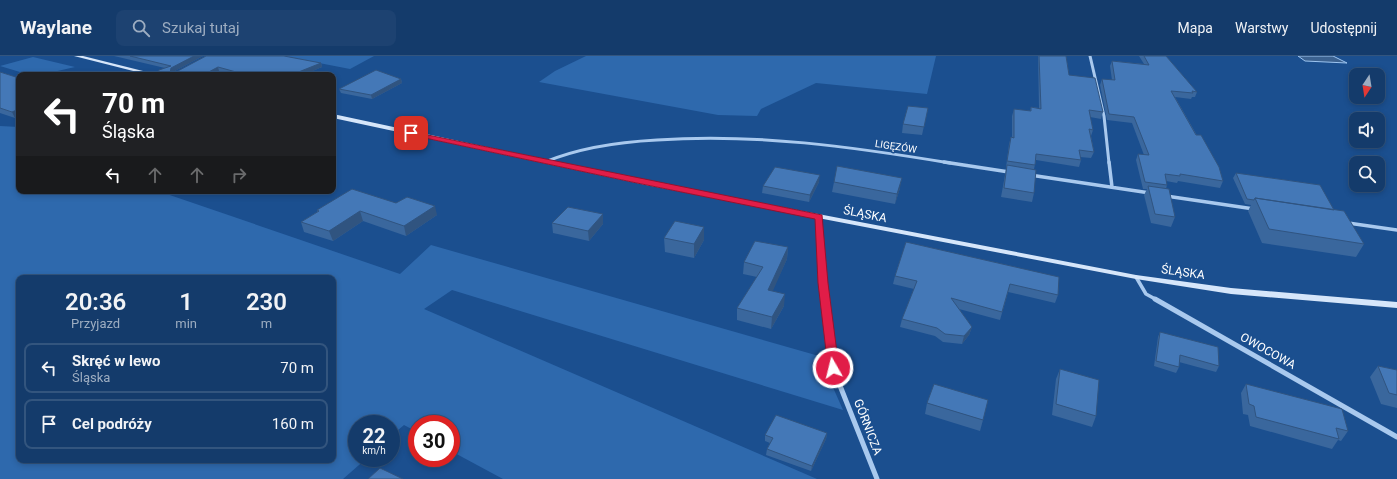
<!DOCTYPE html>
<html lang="pl">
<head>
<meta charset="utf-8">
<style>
	:root { --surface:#143b6b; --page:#1d4271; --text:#f1f3f6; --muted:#9dadc1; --line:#33557e }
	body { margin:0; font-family:Roboto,sans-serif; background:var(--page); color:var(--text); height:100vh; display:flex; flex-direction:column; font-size:15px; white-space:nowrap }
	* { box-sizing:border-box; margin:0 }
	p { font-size:13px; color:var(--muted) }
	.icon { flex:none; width:22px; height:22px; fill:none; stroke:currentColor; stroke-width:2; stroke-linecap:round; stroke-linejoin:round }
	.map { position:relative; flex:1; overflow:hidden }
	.panel { position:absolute; left:16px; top:219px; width:320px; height:188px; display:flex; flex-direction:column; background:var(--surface); border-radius:8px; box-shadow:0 2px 6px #0003,0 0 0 1px var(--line) }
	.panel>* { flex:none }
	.guide { position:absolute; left:16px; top:16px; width:320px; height:122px; border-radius:8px; box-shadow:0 2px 6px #0003,0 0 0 1px var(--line); background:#202124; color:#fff; overflow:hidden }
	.needle { width:26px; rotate:192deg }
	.controls { position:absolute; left:1349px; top:12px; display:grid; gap:8px }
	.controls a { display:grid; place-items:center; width:36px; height:36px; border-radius:8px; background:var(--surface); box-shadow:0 2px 6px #0003,0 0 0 1px var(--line); font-size:20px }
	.speed { position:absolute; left:348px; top:359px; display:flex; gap:8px; font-size:20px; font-weight:700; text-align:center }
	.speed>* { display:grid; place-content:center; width:52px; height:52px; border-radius:50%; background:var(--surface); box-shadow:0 2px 6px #0003,0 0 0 1px var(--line); line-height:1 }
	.speed small { font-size:10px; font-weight:400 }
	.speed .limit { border:6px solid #d22; background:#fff; color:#111 }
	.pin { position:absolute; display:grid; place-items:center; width:34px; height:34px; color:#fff; margin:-17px; border-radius:8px; box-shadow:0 2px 6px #0006 }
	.me { position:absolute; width:44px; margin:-22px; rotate:352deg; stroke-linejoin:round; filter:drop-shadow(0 0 3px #0008) }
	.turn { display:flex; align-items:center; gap:14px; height:84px; padding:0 20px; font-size:18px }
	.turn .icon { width:52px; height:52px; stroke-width:2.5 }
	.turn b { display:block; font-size:28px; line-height:34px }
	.lanes { display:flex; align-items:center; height:38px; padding:0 20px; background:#0003; justify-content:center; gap:20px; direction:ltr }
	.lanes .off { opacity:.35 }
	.eta { display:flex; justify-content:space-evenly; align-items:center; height:68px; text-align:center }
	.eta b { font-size:24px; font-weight:600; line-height:28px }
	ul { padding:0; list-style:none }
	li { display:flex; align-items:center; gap:12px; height:50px; margin:0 8px 6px; padding:0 12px; border:2px solid var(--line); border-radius:8px }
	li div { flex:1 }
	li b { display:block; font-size:15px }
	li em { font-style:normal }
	header { display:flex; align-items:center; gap:24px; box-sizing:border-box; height:56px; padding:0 20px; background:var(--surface); border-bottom:1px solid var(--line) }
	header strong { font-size:19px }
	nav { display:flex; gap:22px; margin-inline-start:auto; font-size:14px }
	.search { width:280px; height:36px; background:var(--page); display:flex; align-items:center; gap:10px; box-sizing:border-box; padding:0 14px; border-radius:8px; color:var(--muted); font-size:15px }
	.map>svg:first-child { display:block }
	.green { fill:#2e69ad; fill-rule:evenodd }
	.water { fill:#3c6290; stroke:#9cc4f0 }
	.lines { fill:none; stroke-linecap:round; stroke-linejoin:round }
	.street-far2 { stroke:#a9c9ee; stroke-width:3 }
	.street-far1 { stroke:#a9c9ee; stroke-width:3.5 }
	.street { stroke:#a9c9ee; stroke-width:5 }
	.secondary { fill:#d6e6fa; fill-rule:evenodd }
	.wall { fill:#3a679d }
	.shaded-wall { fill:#305480 }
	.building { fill:#4478b7; stroke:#305480 }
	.route { fill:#e11d48; stroke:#92132f }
	.labels { text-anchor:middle; stroke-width:3.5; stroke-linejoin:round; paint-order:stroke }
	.far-street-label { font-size:10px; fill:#fff; stroke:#1b4f8f }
	.street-label { font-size:12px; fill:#fff; stroke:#1b4f8f }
</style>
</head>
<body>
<header>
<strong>Waylane</strong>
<div class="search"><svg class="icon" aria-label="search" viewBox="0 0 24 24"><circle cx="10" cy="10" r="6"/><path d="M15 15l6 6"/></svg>Szukaj tutaj</div>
<nav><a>Mapa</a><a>Warstwy</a><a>Udostępnij</a></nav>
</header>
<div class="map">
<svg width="1397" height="423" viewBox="0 0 1397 423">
	<rect width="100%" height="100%" fill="#1b4f8f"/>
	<path class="green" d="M283 0H374L350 13Z
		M586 0H936L927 38 816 27 761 53 757 60 718 59 539 26 555 15Z
		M33 1 75 11 40 19H30L0 10Z
		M0 70 19 71V135H158L400 218 431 189 819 300 843 354 452 234 424 253 817 423H503L451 395V368H417V376L404 369 391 380V368H357V402H367L343 423H0ZM19 222H333V404H19Z"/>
	<path class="water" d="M1298 0H1333L1347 7 1305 5Z"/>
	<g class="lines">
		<path class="street-far2" d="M1090 0 1104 60 1109 107
			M545 106C581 91 619 86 657 84 756 77 853 91 950 107"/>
		<path class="street-far1" d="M944 106 1009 116
			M1109 106 1112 131
			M1030 119 1150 137
			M1166 140 1254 153
			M819 161 820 198 824 244
			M1348 167 1397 174
			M1136 221 1146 238 1157 244"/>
		<path class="street" d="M824 243 833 312 877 423
			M1155 243 1397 381"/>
		<path class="secondary" d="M74 0H83L159 19H149Z
			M333 58 646 125 1136 219 1231 232 1397 246V252L1231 238 1136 223 646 129 333 62Z"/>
	</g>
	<path class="wall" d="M114 0H203L173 16 172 17H174L206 0 321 7 322 11 303 19H233L219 15 213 19H146L158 16 165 12Z
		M1038 0H1066L1069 19 1103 56 1101 63 1090 61 1093 74 1091 80 1094 96 1091 102 1080 101 1081 104 1079 111 1036 104 1034 113V137L1032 146 1001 141 1005 119 1006 112 1009 88 1011 81 1012 82V60L1014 53 1030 55 1031 51 1039 52Z
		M1139 0H1166L1197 36 1195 41H1192L1191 43 1175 41 1223 125 1220 132 1178 125 1177 127 1166 125 1167 129 1166 133 1175 161 1171 171 1151 167 1144 139 1147 133H1143L1136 104 1138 98 1144 99 1132 67 1107 64 1100 29 1102 23 1112 24 1110 10 1112 5 1144 8Z
		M0 16 19 22V61L15 62 0 57Z
		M401 23 402 27 372 43 341 37 339 33Z
		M928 52 922 79 902 77 903 68Z
		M1236 117 1334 154 1364 188 1356 201 1262 187 1248 155 1251 149 1245 148 1233 122Z
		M819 126 809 146 762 137 763 130Z
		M834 126 900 132 895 148 832 136Z
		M396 147 437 159 406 180 363 165 333 185 304 176 301 166 317 156V154Z
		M603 158V168L589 185 553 177 552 167Z
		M664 182 704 184 694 202 665 196Z
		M906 186 1058 239 1055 247 1008 236 1000 264 959 253 972 271 969 279 962 288 943 286 935 280 900 271 902 263 914 233 893 228 895 220Z
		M788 191 787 203 772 235 784 250 771 273 737 264V252L757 221 743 218 744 206Z
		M1160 276 1219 310 1216 316 1179 306V311L1176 317 1154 310 1158 281Z
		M1378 310 1397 314V352L1381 348 1370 321Z
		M1060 313 1096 360 1092 371 1052 359 1056 323Z
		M1246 328 1348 375 1341 385 1338 384 1332 393 1250 370 1248 359 1243 358 1241 337Z
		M927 347 983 364 980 375 925 358Z
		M827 377 826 383 811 415 766 399 767 393 770 387 765 385V379Z"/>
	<path class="shaded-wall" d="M194 0H203L173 16 172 19 170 17 171 12Z
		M321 7 322 11 303 19H291Z
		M218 11 219 15 213 19H203Z
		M401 23 402 27 372 43 371 39Z
		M19 53V61L15 62 12 56Z
		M820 119 819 126 809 146 810 139Z
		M902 122 900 132 895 148 897 138Z
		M435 150 437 159 406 180 404 170Z
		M360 155 363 165 333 185 329 175Z
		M603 158V168L589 185 588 175Z
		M704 171V184L694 202V188Z
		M788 191 787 203 768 246V234Z
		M785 238 784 250 771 273 772 261Z
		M972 271 969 279 962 288 964 280Z
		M827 377 826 383 811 415 812 410Z"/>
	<path class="building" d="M130 0H194L171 12 170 17H174L206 0H284L321 7 291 19H247L218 11 203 19H146L153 16H158L159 14 171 10Z
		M1039 0H1066L1069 19 1095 22 1103 56 1089 54 1093 74 1089 73 1094 96 1079 94 1081 104 1036 98 1035 109 1007 105 1011 81 1014 82V53L1031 55V51L1041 53Z
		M1144 0H1166L1197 36 1192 35 1193 37 1171 35 1196 79H1201L1219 111 1223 125 1180 118V120L1165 118 1167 129 1145 126 1138 98 1149 99 1134 61 1109 58 1102 23 1115 24 1112 5 1149 9Z
		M376 14 401 23 371 39 339 33Z
		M0 16 19 22V53L12 56 0 52Z
		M908 50 928 52 924 71 903 68Z
		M1007 109 1036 114 1034 137 1004 132Z
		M837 110 902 122 897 138 834 126Z
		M775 111 820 119 810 139 763 130Z
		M1236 117 1320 129 1334 154 1255 142 1254 144 1247 143Z
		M1148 130 1169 133 1175 161 1155 158Z
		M352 133 396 147 407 141 435 150 404 170 360 155 329 175 301 166 319 155 317 154Z
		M1255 142 1344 155 1364 188 1269 173Z
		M568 151 603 158 588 175 552 167Z
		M675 165 704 171 694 188 664 182Z
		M755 185 788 191 768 234 785 238 772 261 737 252 763 211 744 206Z
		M906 186 1059 221 1058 239 1010 228 1002 256 951 242 972 271 964 280 945 278 937 272 902 263 917 225 895 220Z
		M1160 276 1218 291 1219 310 1180 299 1179 311 1156 305Z
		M1378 310 1397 314V339L1389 337Z
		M1060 313 1099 324 1096 360 1056 348Z
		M934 328 988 344 983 364 927 347Z
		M1246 328 1342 353 1348 375 1336 372 1339 383 1256 361 1254 350 1249 348Z
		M776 359 827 377 812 410 767 393 773 382 765 379Z
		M380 412 403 423H368Z"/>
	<path class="route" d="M408 75 822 159 828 227 839 312 837 315H830L828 312 818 227 815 163 632 126 411 79 407 77Z"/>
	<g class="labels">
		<g class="far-street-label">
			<text transform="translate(896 90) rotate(9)" y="4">LIGĘZÓW</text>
		</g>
		<g class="street-label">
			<text transform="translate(865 158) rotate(11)" y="4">ŚLĄSKA</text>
			<text transform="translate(1183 216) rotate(8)" y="4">ŚLĄSKA</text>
			<text transform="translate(1268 295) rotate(29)" y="4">OWOCOWA</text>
			<text transform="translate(868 371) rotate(69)" y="4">GÓRNICZA</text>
		</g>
	</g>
</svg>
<div class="controls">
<a><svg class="needle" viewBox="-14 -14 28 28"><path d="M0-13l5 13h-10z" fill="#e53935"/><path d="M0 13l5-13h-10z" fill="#9dadc1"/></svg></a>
<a><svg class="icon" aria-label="sound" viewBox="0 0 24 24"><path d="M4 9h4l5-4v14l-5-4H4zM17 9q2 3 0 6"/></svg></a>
<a><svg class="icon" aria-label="search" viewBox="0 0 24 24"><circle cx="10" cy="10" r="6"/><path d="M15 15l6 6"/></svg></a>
</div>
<div class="speed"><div>22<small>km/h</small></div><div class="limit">30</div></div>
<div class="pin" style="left:411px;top:77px;background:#d93025"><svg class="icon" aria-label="arrive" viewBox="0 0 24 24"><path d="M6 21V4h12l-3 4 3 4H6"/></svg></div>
<svg class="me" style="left:833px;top:312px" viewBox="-20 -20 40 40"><circle r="17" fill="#e11d48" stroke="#fff" stroke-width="3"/><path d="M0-11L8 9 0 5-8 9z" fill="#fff"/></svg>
<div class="guide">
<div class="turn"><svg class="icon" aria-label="left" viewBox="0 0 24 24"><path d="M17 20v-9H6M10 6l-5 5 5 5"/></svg><div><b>70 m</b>Śląska</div></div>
<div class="lanes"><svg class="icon" aria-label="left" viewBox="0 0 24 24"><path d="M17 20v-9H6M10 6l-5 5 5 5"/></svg><svg class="icon off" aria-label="ahead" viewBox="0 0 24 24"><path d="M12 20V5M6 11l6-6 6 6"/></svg><svg class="icon off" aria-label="ahead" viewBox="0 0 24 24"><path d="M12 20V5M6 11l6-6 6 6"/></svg><svg class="icon off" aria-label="right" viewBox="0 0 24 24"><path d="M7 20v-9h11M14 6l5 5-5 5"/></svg></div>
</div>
<section class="panel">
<div class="eta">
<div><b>20:36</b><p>Przyjazd</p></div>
<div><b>1</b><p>min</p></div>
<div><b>230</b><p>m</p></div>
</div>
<ul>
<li><svg class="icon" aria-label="left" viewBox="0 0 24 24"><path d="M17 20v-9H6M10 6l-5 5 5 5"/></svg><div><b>Skręć w lewo</b><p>Śląska</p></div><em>70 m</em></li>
<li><svg class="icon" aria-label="arrive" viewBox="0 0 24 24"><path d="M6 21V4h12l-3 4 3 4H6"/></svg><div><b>Cel podróży</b></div><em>160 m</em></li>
</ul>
</section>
</div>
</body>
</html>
